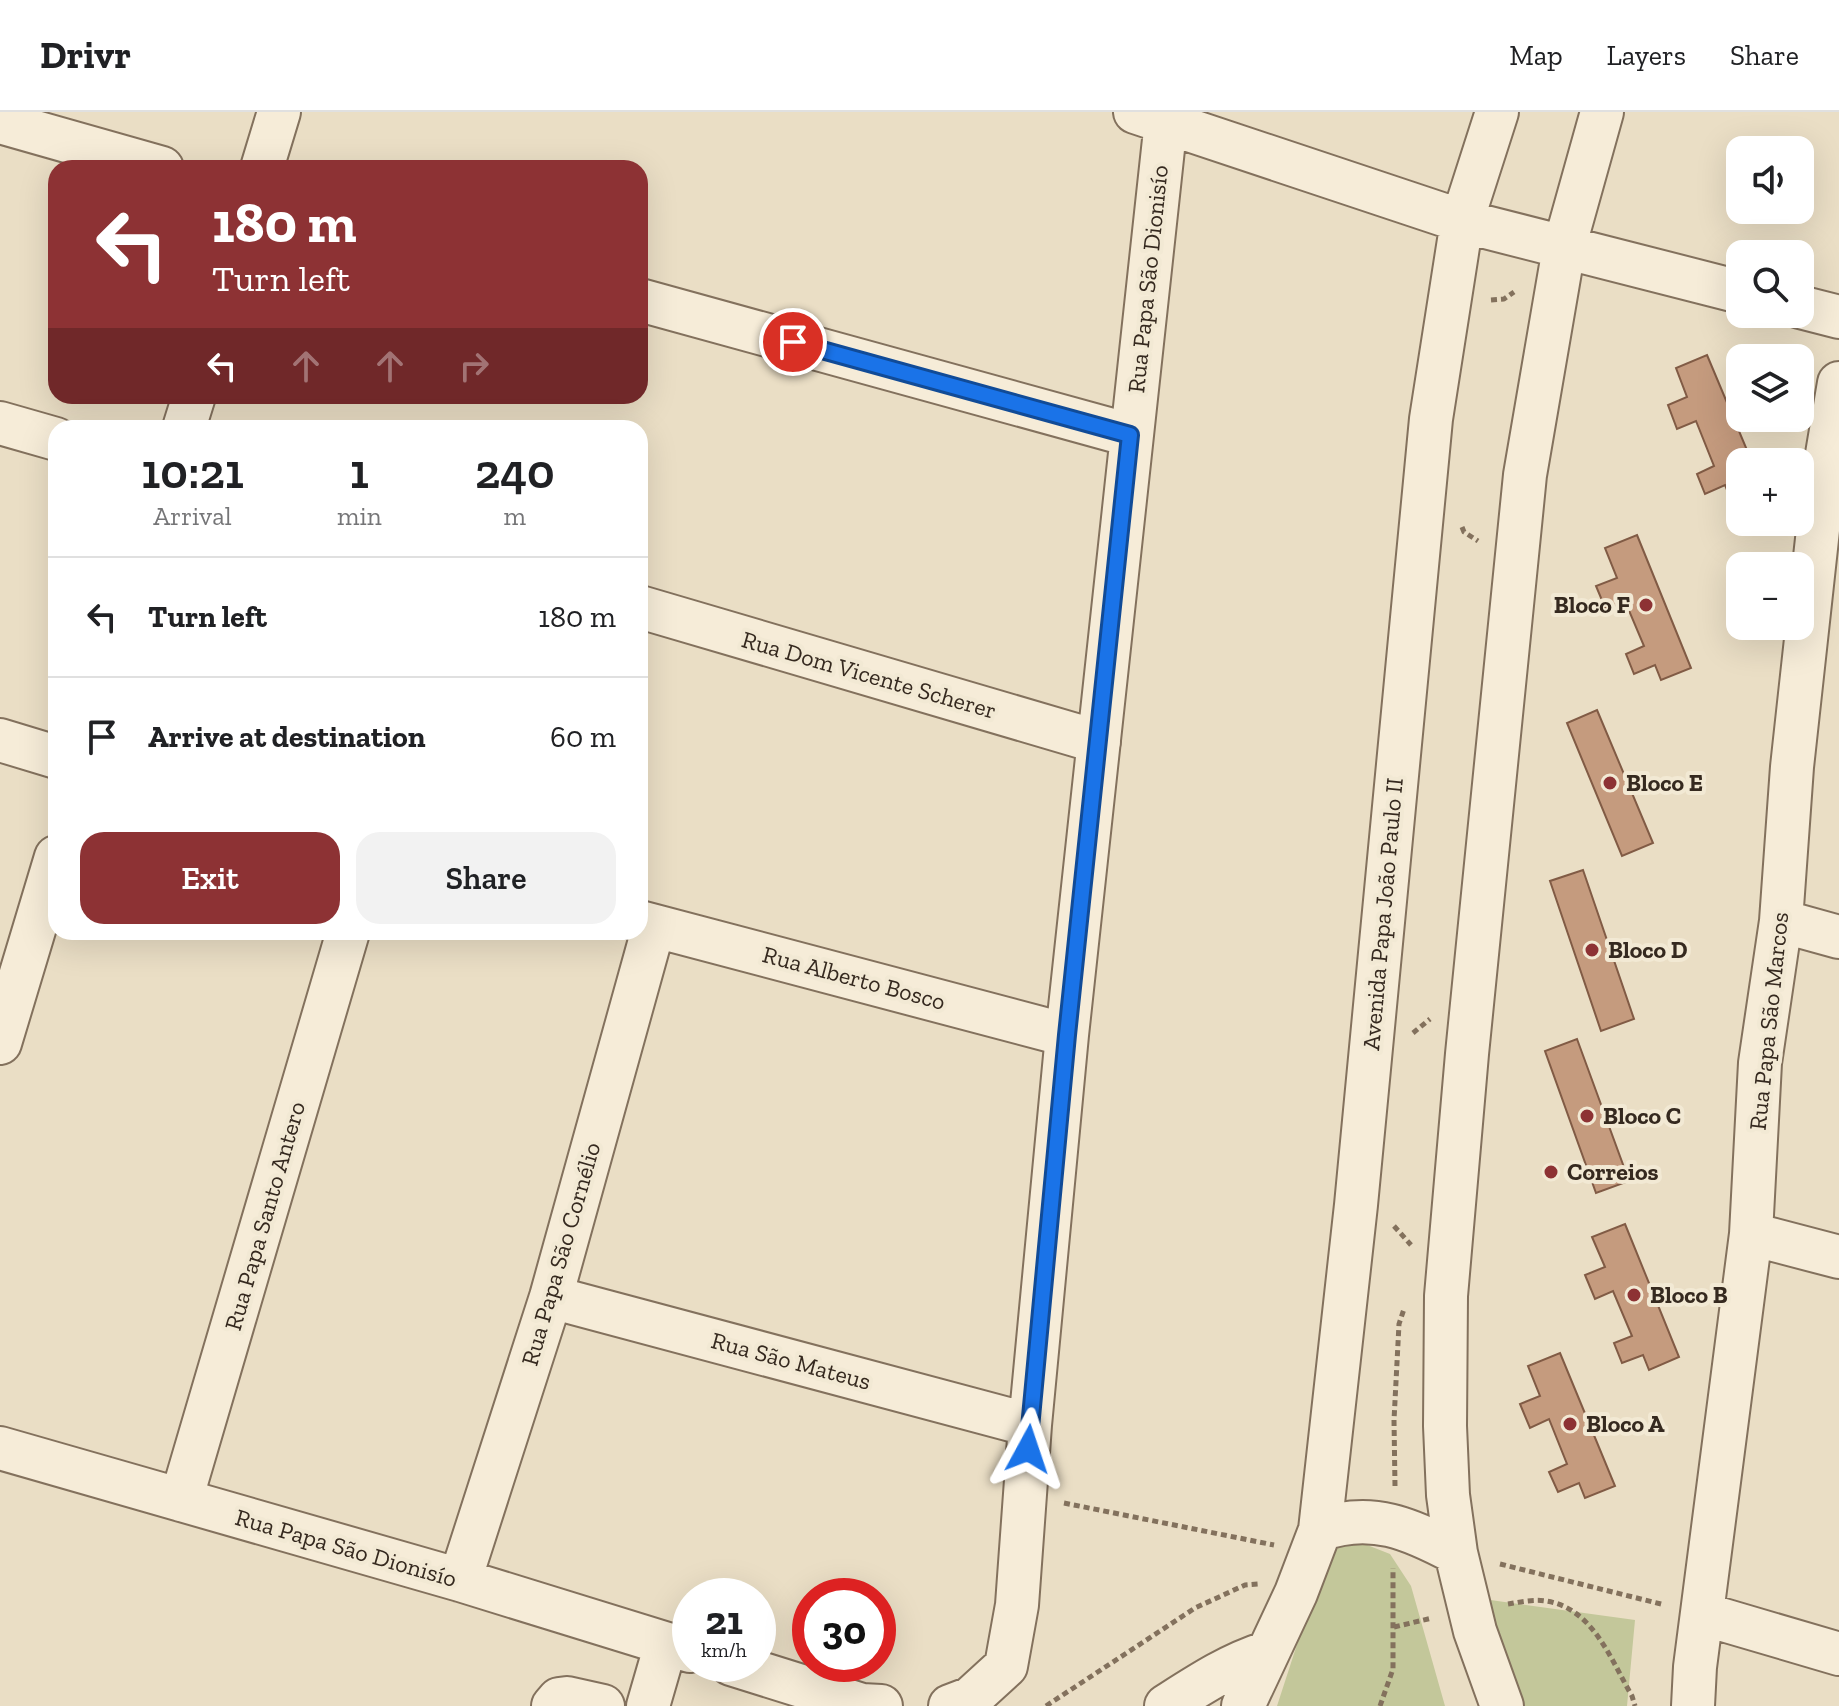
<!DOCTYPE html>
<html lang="en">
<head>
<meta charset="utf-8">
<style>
	:root { --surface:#fff; --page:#f2f2f2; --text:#202124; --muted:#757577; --line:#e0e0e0; --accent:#8d3234 }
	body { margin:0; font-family:"Zilla Slab",serif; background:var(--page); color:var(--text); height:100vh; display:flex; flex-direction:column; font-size:30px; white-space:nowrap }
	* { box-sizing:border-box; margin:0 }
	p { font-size:26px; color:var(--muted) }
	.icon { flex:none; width:44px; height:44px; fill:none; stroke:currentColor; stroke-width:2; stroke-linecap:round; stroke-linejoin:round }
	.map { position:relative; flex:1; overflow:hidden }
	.details { position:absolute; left:48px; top:308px; width:600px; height:520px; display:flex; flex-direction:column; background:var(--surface); border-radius:24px; box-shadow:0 8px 32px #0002 }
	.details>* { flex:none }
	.banner { position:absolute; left:48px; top:48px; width:600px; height:244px; border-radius:24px; box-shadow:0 8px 32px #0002; background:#8d3234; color:#fff; overflow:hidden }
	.fabs { position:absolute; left:1726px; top:24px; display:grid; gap:16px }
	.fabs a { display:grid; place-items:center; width:88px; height:88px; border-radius:16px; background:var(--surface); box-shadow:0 8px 32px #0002; font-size:40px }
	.speed { position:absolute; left:672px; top:1466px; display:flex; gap:16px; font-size:40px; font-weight:700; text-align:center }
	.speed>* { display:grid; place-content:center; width:104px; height:104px; border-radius:50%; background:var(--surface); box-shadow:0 8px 32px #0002; line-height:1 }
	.speed small { font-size:20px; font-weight:400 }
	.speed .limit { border:12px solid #d22; background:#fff; color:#111 }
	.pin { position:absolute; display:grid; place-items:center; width:68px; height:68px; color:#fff; margin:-34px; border:4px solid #fff; border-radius:50%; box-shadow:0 2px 8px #0007 }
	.me { position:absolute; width:88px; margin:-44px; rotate:5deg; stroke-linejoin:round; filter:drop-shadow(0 0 6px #0008) }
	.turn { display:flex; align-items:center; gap:28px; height:168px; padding:0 32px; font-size:36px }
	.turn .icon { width:104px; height:104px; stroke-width:2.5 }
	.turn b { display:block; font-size:56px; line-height:68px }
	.lanes { display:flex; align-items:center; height:76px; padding:0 32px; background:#0003; justify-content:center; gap:40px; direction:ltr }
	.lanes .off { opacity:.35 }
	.eta { display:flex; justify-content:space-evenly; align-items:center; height:136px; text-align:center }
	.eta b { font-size:48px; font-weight:600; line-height:56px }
	.action { display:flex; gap:16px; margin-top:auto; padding:16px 32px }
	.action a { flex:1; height:92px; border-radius:24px; background:var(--accent); color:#fff; font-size:32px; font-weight:600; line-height:92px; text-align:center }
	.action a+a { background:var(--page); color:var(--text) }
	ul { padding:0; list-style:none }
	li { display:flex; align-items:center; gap:24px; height:120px; padding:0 32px; border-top:2px solid var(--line) }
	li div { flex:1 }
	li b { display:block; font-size:30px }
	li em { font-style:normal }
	header { display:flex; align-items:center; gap:48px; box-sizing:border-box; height:112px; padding:0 40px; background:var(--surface); border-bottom:2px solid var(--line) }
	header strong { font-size:38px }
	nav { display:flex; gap:44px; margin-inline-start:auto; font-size:28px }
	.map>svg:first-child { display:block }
	.green { fill:#c3c79a }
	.building { fill:#c59b7e; stroke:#815b45; stroke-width:2 }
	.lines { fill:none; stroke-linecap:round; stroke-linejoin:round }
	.minor-casing { stroke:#83715d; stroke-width:46 }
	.path { stroke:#83715d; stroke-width:5; stroke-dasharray:6 4; stroke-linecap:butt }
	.minor { stroke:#f6ecd8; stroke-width:42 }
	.route-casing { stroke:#114b97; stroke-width:20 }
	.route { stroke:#1a73e8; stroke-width:14 }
	.poi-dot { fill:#8d3234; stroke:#f2e9d4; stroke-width:3 }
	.labels { text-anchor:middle; stroke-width:8; stroke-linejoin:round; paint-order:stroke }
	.street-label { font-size:24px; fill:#35291f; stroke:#f2e9d4 }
	.poi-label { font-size:24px; font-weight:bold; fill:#35291f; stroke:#f2e9d4; text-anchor:start }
</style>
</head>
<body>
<header>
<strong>Drivr</strong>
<nav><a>Map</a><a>Layers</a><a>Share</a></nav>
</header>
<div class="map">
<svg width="1839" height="1594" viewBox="0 0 1839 1594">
	<rect width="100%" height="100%" fill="#eadec5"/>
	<path class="green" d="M1357 1429 1390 1442 1411 1474 1445 1594H1277L1329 1434Z
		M1476 1486 1635 1508 1627 1594H1509Z"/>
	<path class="building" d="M1707 243 1752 350H1740V385L1731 388 1725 373 1705 382 1697 362 1714 354 1696 309 1677 317 1668 293 1687 285 1676 256Z
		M1637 423 1691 556 1661 568 1655 553 1634 562 1626 542 1644 534 1625 489 1606 498 1596 474 1617 466 1605 436Z
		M1597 598 1653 731 1622 744 1567 611Z
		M1583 758 1634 907 1601 919 1550 769Z
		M1577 927 1629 1069 1596 1081 1545 939Z
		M1625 1112 1679 1245 1649 1258 1643 1243 1622 1251 1614 1231 1632 1224 1613 1179 1595 1187 1585 1163 1605 1155 1592 1125Z
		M1560 1241 1615 1374 1585 1386 1579 1371 1558 1380 1549 1360 1567 1352 1549 1307 1530 1316 1520 1292 1540 1284 1528 1254Z"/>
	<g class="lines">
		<defs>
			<path id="minor" d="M1135 0 1462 109 1740 180
				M0 10 162 56
				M262 56 279 0
				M640 188 1130 323
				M1800 195 1839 205
				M0 311 56 327
				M184 316 194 284
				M640 495 1099 630
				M0 628 56 645
				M1781 809 1839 825
				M640 810 1067 923
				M0 931 56 745
				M1751 1122 1839 1145
				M551 1185 1030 1313
				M0 1336 460 1468 690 1539
				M181 1388 348 820
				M1320 1418C1371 1399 1411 1417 1456 1441
				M460 1468 551 1185 654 814
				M1703 1502 1839 1542
				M731 1552 862 1593 881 1594
				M553 1594 559 1587 567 1586 603 1594
				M648 1594 666 1532
				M950 1594 971 1586 1006 1554 1017 1493 1030 1313 1067 923 1167 0
				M1166 1594C1199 1573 1229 1553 1266 1541
				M1243 1594 1296 1481 1320 1418 1356 1093 1431 307 1462 109 1497 0
				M1502 1594 1475 1519 1456 1441 1448 1383 1445 1314 1446 1184 1467 942 1525 363 1564 136 1602 0
				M1693 1594 1695 1555 1751 1122 1760 951 1781 809 1792 655 1825 354 1839 271"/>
		</defs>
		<use href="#minor" class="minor-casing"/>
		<path class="path" d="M1491 188 1504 187 1514 180
			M1462 415 1464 420 1478 429
			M1413 921 1430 907
			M1394 1114 1411 1133
			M1395 1374 1394 1308 1399 1212 1404 1197
			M1064 1391 1274 1433
			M1500 1452 1665 1493
			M1508 1492C1520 1490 1534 1487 1546 1489 1593 1496 1611 1548 1632 1584L1635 1594
			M1394 1515 1432 1506
			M1046 1594 1195 1496 1245 1473 1258 1472
			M1380 1594 1393 1557V1456"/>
		<use href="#minor" class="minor"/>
	</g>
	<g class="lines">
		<defs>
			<path id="route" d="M793 230 1130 323 1067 923 1028 1337"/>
		</defs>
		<use href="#route" class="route-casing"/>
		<use href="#route" class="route"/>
	</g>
	<g class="poi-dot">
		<circle cx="1646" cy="493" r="8"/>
		<circle cx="1610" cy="671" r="8"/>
		<circle cx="1592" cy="838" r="8"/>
		<circle cx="1587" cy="1004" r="8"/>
		<circle cx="1551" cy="1060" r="8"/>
		<circle cx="1634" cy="1183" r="8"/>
		<circle cx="1570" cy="1312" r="8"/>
	</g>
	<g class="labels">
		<g class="street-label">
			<text transform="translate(1148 167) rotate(-84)" y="8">Rua Papa São Dionisío</text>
			<text transform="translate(869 563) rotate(16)" y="8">Rua Dom Vicente Scherer</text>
			<text transform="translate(1383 802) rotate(-85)" y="8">Avenida Papa João Paulo II</text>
			<text transform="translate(854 866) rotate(15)" y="8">Rua Alberto Bosco</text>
			<text transform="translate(1769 909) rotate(-84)" y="8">Rua Papa São Marcos</text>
			<text transform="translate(265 1104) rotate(-74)" y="8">Rua Papa Santo Antero</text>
			<text transform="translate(561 1142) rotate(-74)" y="8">Rua Papa São Cornélio</text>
			<text transform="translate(791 1249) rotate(15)" y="8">Rua São Mateus</text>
			<text transform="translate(346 1436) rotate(16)" y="8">Rua Papa São Dionisío</text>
		</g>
		<g class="poi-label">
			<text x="1630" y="501" text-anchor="end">Bloco F</text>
			<text x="1626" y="679">Bloco E</text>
			<text x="1608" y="846">Bloco D</text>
			<text x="1603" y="1012">Bloco C</text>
			<text x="1567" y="1068">Correios</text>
			<text x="1650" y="1191">Bloco B</text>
			<text x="1586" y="1320">Bloco A</text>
		</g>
	</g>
</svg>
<div class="fabs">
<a><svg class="icon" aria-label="sound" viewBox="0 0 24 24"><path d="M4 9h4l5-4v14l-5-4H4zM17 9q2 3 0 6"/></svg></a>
<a><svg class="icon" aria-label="search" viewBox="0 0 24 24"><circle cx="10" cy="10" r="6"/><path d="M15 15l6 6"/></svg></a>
<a><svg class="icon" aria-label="layers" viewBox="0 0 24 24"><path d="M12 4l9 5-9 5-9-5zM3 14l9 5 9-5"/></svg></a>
<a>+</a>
<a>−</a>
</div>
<div class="speed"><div>21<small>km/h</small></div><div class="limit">30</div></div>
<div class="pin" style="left:793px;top:230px;background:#d93025"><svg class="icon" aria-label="arrive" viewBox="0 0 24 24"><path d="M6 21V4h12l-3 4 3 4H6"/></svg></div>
<svg class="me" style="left:1028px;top:1337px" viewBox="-20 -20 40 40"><path d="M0-17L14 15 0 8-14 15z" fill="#1a73e8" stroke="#fff" stroke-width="4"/></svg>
<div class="banner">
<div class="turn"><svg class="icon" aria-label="left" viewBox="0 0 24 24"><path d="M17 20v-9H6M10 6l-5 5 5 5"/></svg><div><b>180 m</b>Turn left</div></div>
<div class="lanes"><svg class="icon" aria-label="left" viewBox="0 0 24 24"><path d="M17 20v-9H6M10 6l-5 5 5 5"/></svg><svg class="icon off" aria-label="ahead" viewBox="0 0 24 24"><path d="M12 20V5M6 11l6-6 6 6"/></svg><svg class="icon off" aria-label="ahead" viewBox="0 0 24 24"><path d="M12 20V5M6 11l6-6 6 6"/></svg><svg class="icon off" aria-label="right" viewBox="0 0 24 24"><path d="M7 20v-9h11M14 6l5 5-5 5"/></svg></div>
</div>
<section class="details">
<div class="eta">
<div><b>10:21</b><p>Arrival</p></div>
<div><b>1</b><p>min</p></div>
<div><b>240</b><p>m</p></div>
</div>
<ul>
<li><svg class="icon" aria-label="left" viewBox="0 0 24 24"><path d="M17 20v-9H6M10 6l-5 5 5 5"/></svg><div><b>Turn left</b></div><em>180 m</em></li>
<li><svg class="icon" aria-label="arrive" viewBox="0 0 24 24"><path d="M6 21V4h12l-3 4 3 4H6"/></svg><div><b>Arrive at destination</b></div><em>60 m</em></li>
</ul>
<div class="action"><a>Exit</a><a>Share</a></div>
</section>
</div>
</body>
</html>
